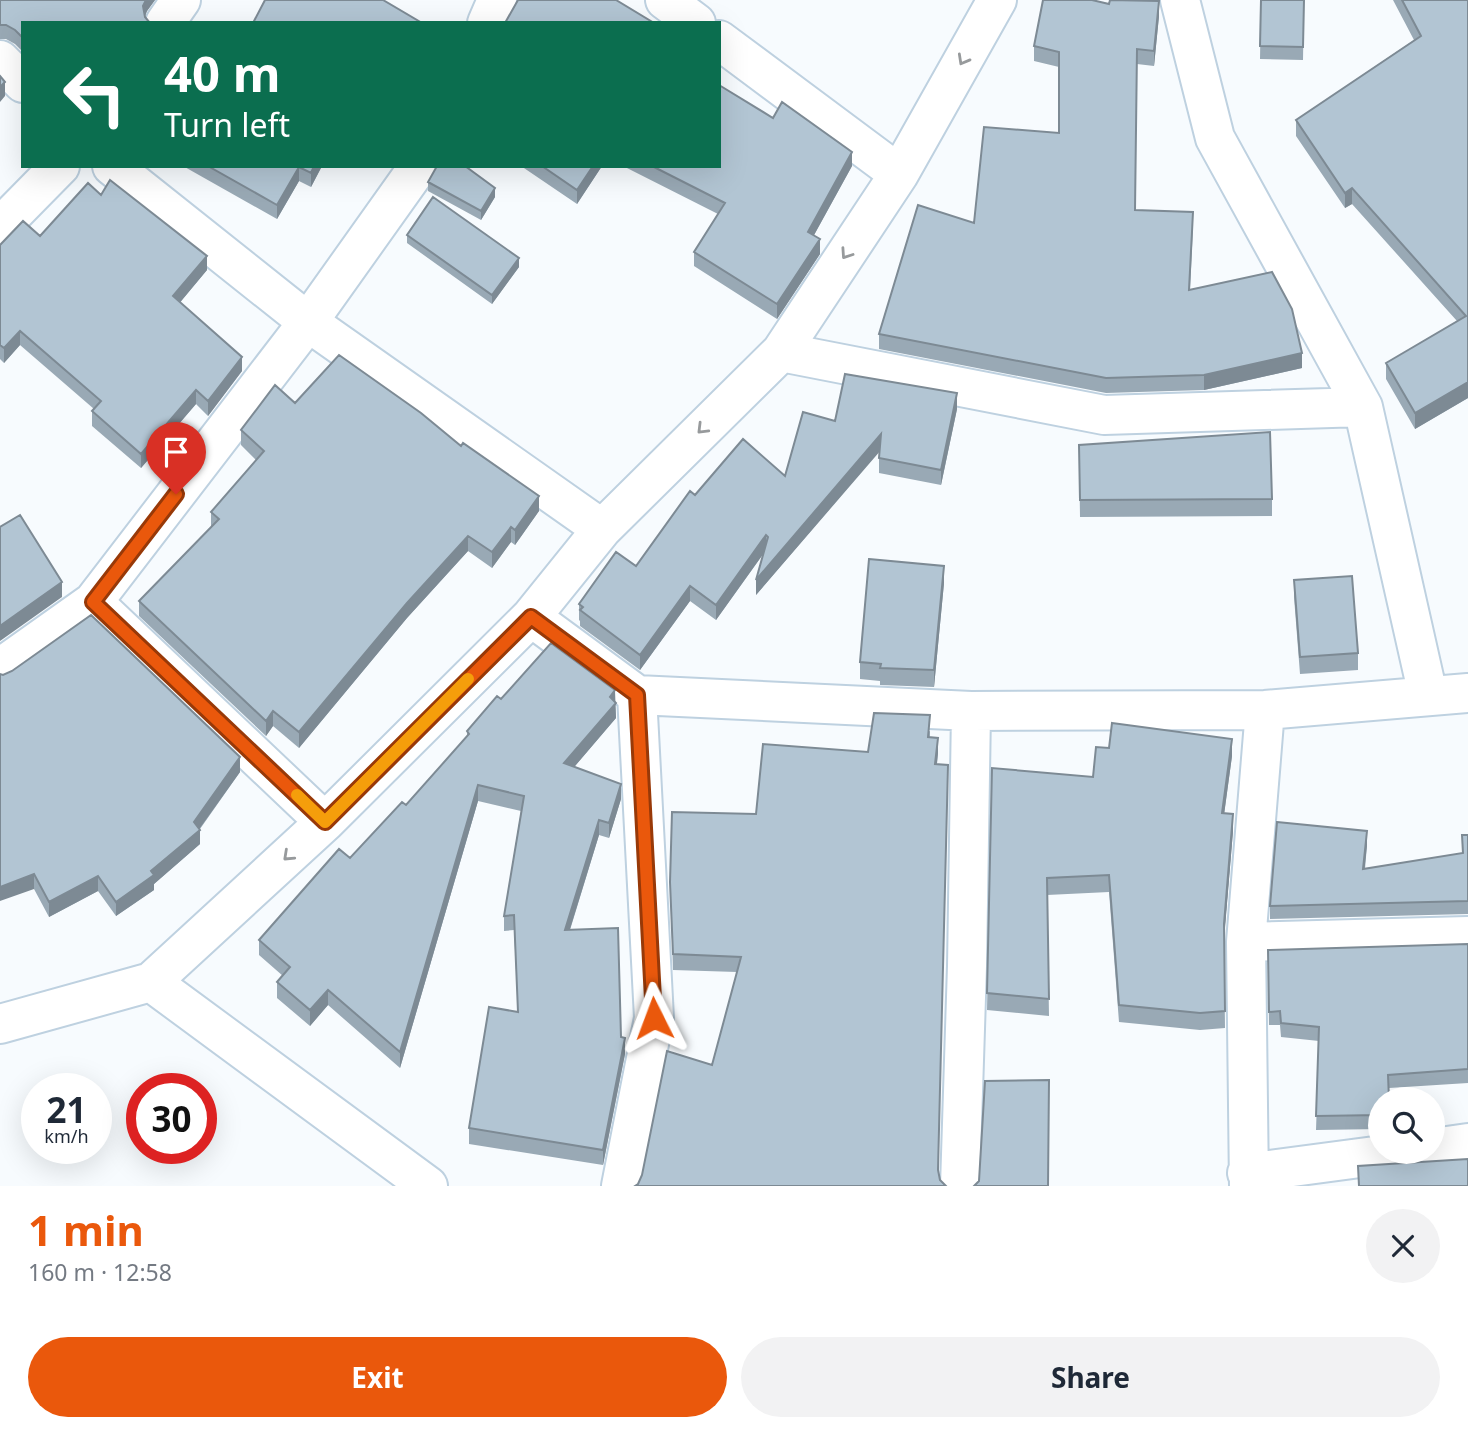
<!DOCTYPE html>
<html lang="en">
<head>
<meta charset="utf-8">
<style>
	:root { --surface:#fff; --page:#f2f2f3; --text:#1f2937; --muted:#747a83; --accent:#ea580c }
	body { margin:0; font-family:"Noto Sans",sans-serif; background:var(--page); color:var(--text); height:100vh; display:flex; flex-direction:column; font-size:26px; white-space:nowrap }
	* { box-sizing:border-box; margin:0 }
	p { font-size:23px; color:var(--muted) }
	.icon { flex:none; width:38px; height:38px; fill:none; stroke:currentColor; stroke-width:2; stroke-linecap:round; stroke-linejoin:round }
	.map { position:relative; height:1186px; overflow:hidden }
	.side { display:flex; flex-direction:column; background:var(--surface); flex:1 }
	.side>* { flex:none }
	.hud { position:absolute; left:21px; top:21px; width:700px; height:147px; border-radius:0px; box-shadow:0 7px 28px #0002; background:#0b6e4f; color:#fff; overflow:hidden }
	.controls { position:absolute; left:1368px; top:1087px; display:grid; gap:14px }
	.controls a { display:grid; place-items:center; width:77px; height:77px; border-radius:50%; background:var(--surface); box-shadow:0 7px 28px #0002; font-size:35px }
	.speed { position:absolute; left:21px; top:1073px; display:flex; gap:14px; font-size:35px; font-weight:700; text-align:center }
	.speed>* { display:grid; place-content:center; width:91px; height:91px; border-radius:50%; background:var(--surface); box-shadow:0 7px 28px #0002; line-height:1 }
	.speed small { font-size:18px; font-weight:400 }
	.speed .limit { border:10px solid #d22; background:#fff; color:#111 }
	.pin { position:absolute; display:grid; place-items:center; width:60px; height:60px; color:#fff; margin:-72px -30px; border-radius:50% 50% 50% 0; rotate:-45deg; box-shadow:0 0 7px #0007 }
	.pin .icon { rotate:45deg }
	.me { position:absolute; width:77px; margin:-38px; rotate:357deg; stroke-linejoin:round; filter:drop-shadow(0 0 5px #0008) }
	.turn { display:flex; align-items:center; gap:24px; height:147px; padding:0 28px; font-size:32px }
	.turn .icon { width:91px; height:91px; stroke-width:2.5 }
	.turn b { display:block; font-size:49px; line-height:60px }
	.round { display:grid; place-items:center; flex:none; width:74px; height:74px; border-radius:37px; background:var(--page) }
	.overview { display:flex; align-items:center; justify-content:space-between; height:119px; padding:0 28px }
	h1 { font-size:42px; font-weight:700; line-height:52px; color:var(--accent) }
	.button { display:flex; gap:14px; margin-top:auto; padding:14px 28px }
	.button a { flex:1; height:80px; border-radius:42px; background:var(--accent); color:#fff; font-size:28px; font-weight:700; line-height:80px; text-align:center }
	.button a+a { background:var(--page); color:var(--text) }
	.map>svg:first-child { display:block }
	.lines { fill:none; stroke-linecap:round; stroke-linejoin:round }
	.minor-casing { stroke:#bed1e0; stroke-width:42 }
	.minor { stroke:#fff; stroke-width:38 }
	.wall { fill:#99a9b5 }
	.shaded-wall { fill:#7d8a94 }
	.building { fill:#b2c5d3; stroke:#7d8a94; stroke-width:2 }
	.oneway { stroke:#979a9c }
	.route-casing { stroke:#983908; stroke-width:18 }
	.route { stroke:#ea580c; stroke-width:12 }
	.slow { stroke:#f59e0b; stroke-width:12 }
</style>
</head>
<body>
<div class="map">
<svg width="1468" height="1186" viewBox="0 0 1468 1186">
	<rect width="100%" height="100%" fill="#f7fbfe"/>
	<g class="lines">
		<defs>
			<path id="minor" d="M665 0 696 23
				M1180 0 1215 138 1363 407 1428 695
				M165 23 181 0
				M487 23 497 0
				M719 40 899 174
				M0 60 23 83
				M112 166 308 322 602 529
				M0 227 60 166
				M781 352 1104 415 1363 407
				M93 602 325 822
				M531 617 637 695 971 711 1265 710 1468 693
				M0 668 93 602 308 322 419 166
				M1246 942 1468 936
				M0 1024 151 982
				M1433 1148 1468 1143
				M1247 1173 1405 1152
				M428 1186 151 982 325 822 531 617 602 529 781 352 899 174 997 0
				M621 1186 654 1018 637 695
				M960 1186 967 966 971 711
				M1249 1186 1246 942 1265 710"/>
		</defs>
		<use href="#minor" class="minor-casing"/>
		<use href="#minor" class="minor"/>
	</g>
	<path class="wall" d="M0 0H155L147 11 145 16 23 23V52L15 44 6 39H0Z
		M1261 0H1304L1303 60 1260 59Z
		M1393 0H1468V398L1415 429 1386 379V363L1457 321 1352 204 1345 208 1296 136V120L1414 40Z
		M1159 16 1154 66 1137 64 1135 210 1193 227 1190 290 1302 368 1204 390 1106 393 879 349V334L974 223 1059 133V67L1034 61V46Z
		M183 166H322L311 187 299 181 277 219Z
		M521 166H602L577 204Z
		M623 166H852L814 235 820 254 777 319 694 266V252L718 214Z
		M428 182 495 197 481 220 428 191Z
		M101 195 207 270 180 302 242 371 208 416 196 404 141 468 92 426V411L94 409 20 345 4 363 0 359V245L40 236Z
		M407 235 519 267 492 304 407 243Z
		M295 403 539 511 515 545 511 542 492 568 468 551 407 618 299 748 273 726 266 736 139 616V601L211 527V512L256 460 241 445V430Z
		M957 409 941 485 879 473V451L756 595 764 553 716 620 690 601 640 670 580 626V621L579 620V604L636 566 695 495 785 476 835 421Z
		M1079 445 1272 499V516L1080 517Z
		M1294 580 1358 653V670L1300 674 1294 597Z
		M944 583 934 687 880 685V681L860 679V662Z
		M0 674 240 772 200 829V844L154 884V890L116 916 98 891 49 917 34 889Z
		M501 699 615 702 616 718 574 767 621 799 609 838 599 835 570 930 621 1037 625 1054 603 1165 469 1144V1128L518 1012 514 930 504 931V916L521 811 478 801 400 1068 328 1005 310 1026 277 998V982L283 976 259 955V940L350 858 406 805 467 737V731Z
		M930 731V737L938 753 937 764 638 1184 712 1065 737 972 673 970 670 882 756 814 868 752Z
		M1232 756 1224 814 1233 831 1224 938 1225 1028 1200 1030 1119 1022 1109 892 1047 895 1049 1016 987 1010 992 768 1093 777Z
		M1462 835H1468V914L1270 919V906L1367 845 1365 869 1462 853Z
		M1468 944V1083L1389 1088 1381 1099V1129L1316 1130 1319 1041 1281 1037 1280 1025H1269L1268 950Z"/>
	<path class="shaded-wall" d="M146 0H155L147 11 143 20V6Z
		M1159 1V16L1154 66V51Z
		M5 82V96L0 102V87Z
		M852 152V166L808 246V232Z
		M314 166H322L311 187V173Z
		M593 166H602L577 204V190Z
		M299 167V181L277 219V205Z
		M495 188V197L481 220V211Z
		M1352 188V204L1345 208V193Z
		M820 239V254L777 319V304Z
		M207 256V270L173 311V296Z
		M519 258V267L492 304V295Z
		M20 331V345L4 363V348Z
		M1302 353V368L1204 390V375Z
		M242 357V371L208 416V401Z
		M1468 382V398L1415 429V413Z
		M196 390V404L141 468V454Z
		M957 393V409L941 485V470Z
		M881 434V450L756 595V580Z
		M539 496V511L515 545V530Z
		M511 527V542L492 568V552Z
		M766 535V550L716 620V605Z
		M468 536V551L407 618 299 748V732L407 603Z
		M944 566V583L934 687V670Z
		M62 582V597L0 641V626Z
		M690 586V601L640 670V655Z
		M615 690 616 718 564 779V763Z
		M273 711V726L266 736V721Z
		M938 738V753L935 780V764Z
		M1232 739V756L1222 830V813Z
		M240 757V772L197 832 200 830V844L154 884V890L116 916V902L194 822Z
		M621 784V799L609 838V823Z
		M478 785V801L400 1068V1052Z
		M1233 814V831L1224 940V924Z
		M599 820V835L565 945V930Z
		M1367 831V845L1363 883V869Z
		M34 874V889L0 901V887Z
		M98 876V891L49 917V902Z
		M328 990V1005L310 1026V1010Z
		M625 1038V1054L603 1165V1150Z"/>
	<path class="building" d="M0 0H146L143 6 145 17 150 23H23V38L15 30 6 25H0Z
		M265 0H383L422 23H253Z
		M518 0H616L654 23H505Z
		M1043 0H1092L1109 4 1110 0 1159 1 1154 51 1137 49 1135 210 1193 212 1189 290 1272 272 1292 309 1302 353 1204 375 1106 378 879 334 918 205 974 223 984 127 1059 133V52L1034 46Z
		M1261 0H1304L1303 47 1260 46Z
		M1402 0H1468V382L1415 413 1386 363 1466 316 1352 188 1345 193 1296 120 1421 36Z
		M0 76 5 82 0 87Z
		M719 85 773 118 782 102 852 152 808 232 820 239 777 304 694 252 725 203 652 166H719Z
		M208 166H314L311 173 299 167 277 205Z
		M437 166H465L495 188 481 211 428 182Z
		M542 166H593L577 190Z
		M110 180 207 256 173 296 242 357 208 401 196 390 141 454 92 411 101 401 20 331 4 348 0 345V245L23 221 40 236 88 183 101 195Z
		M433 197 519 258 492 295 407 235Z
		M339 355 421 413 461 446 463 443 539 496 515 530 511 527 492 552 468 536 407 603 299 732 273 711 266 721 139 601 219 519 211 512 264 451 241 430 275 385 295 403Z
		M845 374 957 393 941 470 879 458 881 434 756 580 768 537 766 535 716 605 690 586 640 655 580 610 583 607 579 604 616 552 636 566 690 491 695 495 743 439 785 476 803 412 835 421Z
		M1270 432 1272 499 1080 500 1079 445Z
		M20 515 62 582 0 626V527Z
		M869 559 944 566 934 670 880 668 881 664 860 662Z
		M1352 576 1358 653 1300 657 1294 580Z
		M91 615 240 757 194 822 200 830 151 871 154 875 116 902 98 876 49 902 34 874 0 887V674L3 675 12 671Z
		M551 643 615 690 610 697 616 703 564 763 621 784 609 823 599 820 565 930 618 928 621 1037 625 1038 603 1150 469 1128 489 1007 518 1012 514 915 504 916 524 796 478 785 400 1052 328 990 310 1010 277 982 290 967 259 940 339 849 350 858 402 802 406 805 469 734 467 731 497 696 501 699Z
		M874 713 930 715 928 737 938 738 935 764 948 765 938 1170 940 1180 946 1186H635L638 1184 642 1175 667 1051 712 1065 741 957 673 954 670 882 672 812 756 814 763 744 868 752Z
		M1112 723 1232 739 1222 813 1233 814 1224 924 1225 1011 1200 1013 1119 1005 1109 875 1047 878 1049 999 987 993 992 768 1093 777 1096 747 1109 748Z
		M1277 822 1367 831 1363 869 1463 853 1462 835H1468V901L1270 906Z
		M1468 944V1069L1388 1075 1389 1099H1381V1115L1316 1116 1319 1027 1281 1023 1280 1011 1269 1012 1268 950Z
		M1049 1080 1048 1186H974L979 1181 985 1081Z
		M1468 1159V1186H1359L1358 1166Z"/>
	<defs><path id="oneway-chevron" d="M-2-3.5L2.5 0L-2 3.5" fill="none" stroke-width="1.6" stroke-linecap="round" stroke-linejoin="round" transform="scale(1.75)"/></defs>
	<g class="oneway">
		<use href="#oneway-chevron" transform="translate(963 60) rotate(119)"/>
		<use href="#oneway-chevron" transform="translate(846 254) rotate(124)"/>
		<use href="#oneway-chevron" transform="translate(702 429) rotate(135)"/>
		<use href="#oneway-chevron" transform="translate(288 856) rotate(137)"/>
	</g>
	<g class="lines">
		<defs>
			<path id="route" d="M176 494 93 602 325 822 531 617 637 695 654 1018"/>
		</defs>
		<use href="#route" class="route-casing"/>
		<use href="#route" class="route"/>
		<path class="slow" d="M297 795 325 822 468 679"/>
	</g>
</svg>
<div class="controls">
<a><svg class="icon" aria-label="search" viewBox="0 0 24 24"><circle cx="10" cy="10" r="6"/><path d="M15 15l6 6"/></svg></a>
</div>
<div class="speed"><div>21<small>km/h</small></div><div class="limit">30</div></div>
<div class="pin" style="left:176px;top:494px;background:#d93025"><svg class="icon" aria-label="arrive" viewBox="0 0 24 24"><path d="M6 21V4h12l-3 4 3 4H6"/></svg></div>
<svg class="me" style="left:654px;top:1018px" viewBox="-20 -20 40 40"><path d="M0-17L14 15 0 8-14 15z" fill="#ea580c" stroke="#fff" stroke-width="4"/></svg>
<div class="hud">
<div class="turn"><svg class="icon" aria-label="left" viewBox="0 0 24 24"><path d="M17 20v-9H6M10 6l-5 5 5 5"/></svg><div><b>40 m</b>Turn left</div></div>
</div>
</div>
<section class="side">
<div class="overview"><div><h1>1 min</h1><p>160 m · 12:58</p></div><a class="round"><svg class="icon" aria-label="close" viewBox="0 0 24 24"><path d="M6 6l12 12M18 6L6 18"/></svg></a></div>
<div class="button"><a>Exit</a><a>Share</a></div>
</section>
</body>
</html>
